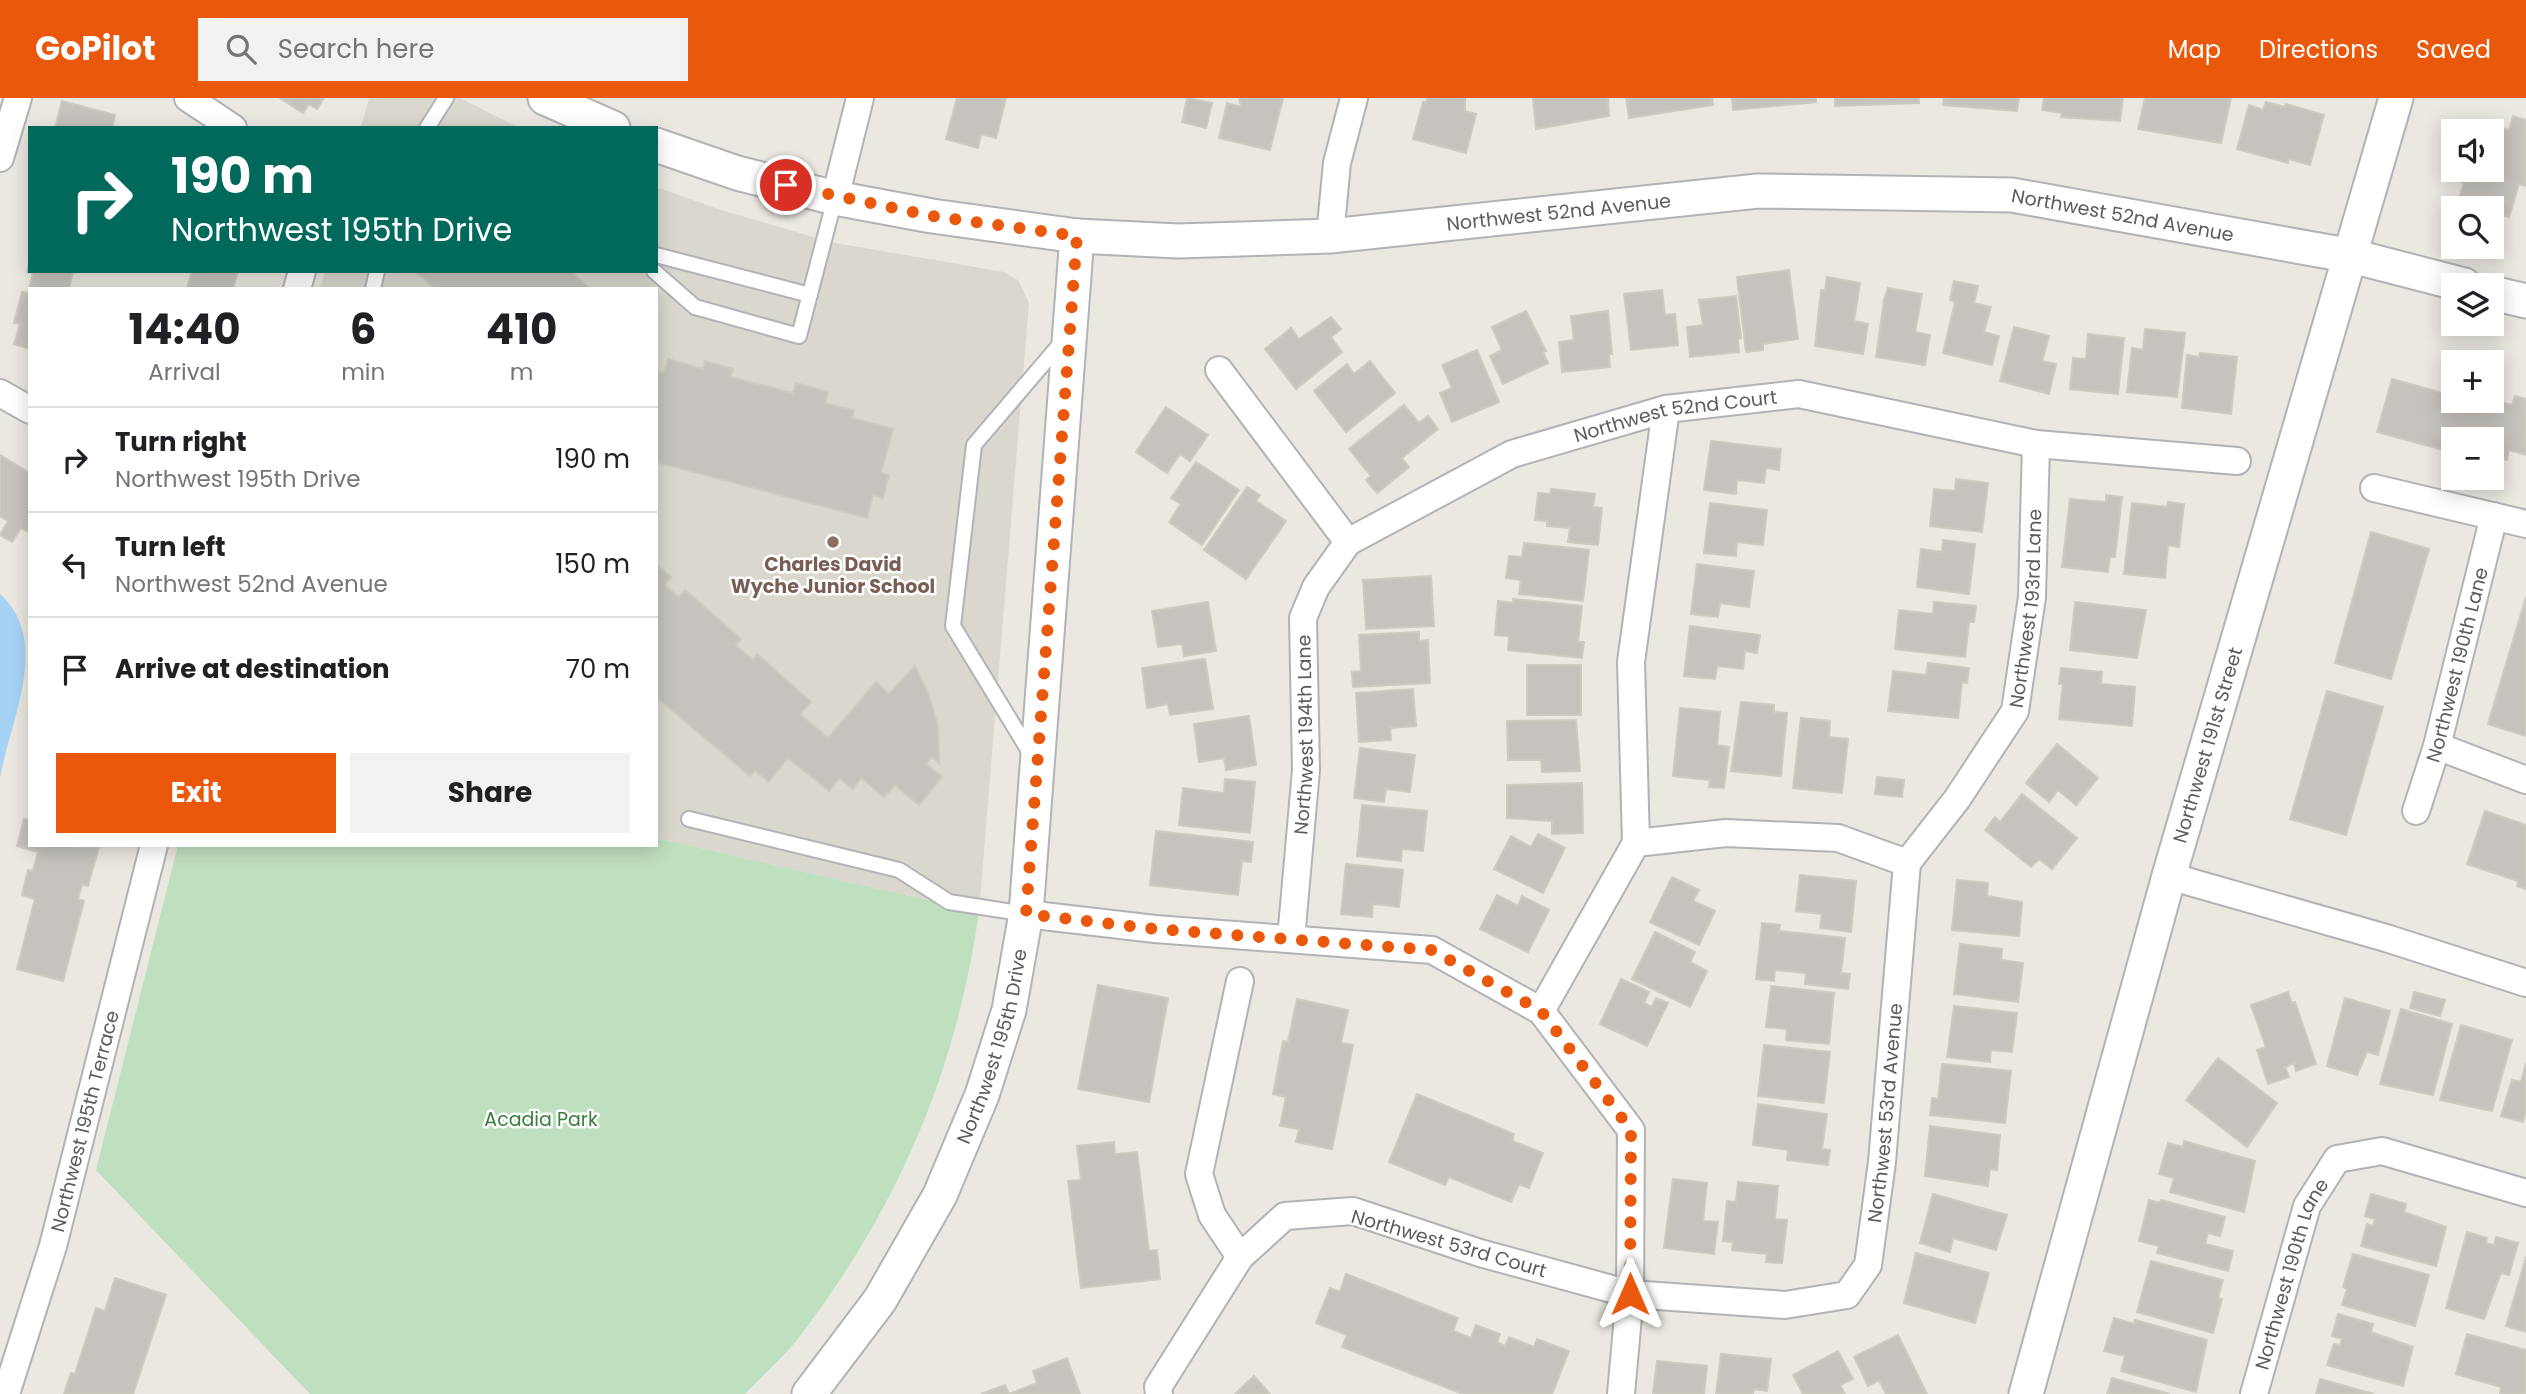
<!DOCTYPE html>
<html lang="en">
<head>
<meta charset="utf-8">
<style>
	:root { --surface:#fff; --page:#f2f2f2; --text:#202124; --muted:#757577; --line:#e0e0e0; --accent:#ea580c }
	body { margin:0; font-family:Poppins,sans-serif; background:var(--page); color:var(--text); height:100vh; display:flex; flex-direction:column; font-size:26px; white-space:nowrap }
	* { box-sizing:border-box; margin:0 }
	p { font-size:23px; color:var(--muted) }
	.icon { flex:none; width:38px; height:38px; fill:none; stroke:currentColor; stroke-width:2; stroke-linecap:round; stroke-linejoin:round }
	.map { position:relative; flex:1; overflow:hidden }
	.sheet { position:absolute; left:28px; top:189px; width:630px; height:560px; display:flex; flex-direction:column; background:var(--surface); border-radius:0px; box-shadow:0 4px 18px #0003 }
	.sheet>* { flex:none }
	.hud { position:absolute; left:28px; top:28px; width:630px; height:147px; border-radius:0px; box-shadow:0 4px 18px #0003; background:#00695c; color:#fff; overflow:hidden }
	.controls { position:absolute; left:2441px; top:21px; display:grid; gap:14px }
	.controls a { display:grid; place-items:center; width:63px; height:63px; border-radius:0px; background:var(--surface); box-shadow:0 4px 18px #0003; font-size:35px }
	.pin { position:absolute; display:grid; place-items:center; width:60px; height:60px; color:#fff; margin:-30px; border:4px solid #fff; border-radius:50%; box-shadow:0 2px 7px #0007 }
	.me { position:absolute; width:77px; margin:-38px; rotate:0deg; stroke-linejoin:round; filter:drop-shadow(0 0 5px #0008) }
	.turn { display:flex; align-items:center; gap:24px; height:147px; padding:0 28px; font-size:32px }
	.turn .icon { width:91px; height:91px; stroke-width:2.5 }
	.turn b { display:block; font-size:49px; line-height:60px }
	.eta { display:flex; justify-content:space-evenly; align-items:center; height:119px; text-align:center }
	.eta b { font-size:42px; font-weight:700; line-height:49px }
	.primary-button { display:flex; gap:14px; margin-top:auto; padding:14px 28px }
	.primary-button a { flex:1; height:80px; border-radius:0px; background:var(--accent); color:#fff; font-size:28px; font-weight:700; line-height:80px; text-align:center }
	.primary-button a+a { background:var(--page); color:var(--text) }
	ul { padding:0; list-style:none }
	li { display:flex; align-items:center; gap:21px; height:105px; padding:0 28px; border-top:2px solid var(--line) }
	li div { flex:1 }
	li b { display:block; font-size:26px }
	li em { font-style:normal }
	header { display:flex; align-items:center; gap:42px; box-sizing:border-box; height:98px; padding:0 35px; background:var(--accent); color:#fff }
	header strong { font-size:33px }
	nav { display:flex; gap:38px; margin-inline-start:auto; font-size:24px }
	.search { width:490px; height:63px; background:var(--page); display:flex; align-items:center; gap:18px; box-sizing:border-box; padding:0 24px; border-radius:0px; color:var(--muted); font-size:26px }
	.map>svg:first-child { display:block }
	.education { fill:#dad7cf }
	.green { fill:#bfe0bf }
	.water { fill:#a6d3f5 }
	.building { fill:#c6c3be; stroke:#cecac0; stroke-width:2 }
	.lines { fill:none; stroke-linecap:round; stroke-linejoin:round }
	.service-casing { stroke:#b1b3b7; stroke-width:18 }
	.minor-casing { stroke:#b1b3b7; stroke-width:30 }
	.tertiary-casing { stroke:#b1b3b7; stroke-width:37 }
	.service { stroke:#fff; stroke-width:14 }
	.minor { stroke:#fff; stroke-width:26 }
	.tertiary { stroke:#fff; stroke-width:33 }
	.route { stroke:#ea580c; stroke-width:12; stroke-dasharray:0 21.6 }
	.education-dot { fill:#8d6e63; stroke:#fff; stroke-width:2.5 }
	.labels { text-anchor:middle; stroke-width:5; stroke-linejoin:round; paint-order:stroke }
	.street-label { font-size:19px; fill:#595c60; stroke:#fff }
	.education-label { font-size:19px; font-weight:bold; fill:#785e54; stroke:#fff }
	.park-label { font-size:19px; fill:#3c7c3e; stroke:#fff }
</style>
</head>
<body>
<header>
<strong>GoPilot</strong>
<div class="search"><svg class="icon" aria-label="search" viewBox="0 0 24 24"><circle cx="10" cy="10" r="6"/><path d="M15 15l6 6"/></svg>Search here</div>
<nav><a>Map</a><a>Directions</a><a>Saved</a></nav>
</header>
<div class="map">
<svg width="2526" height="1296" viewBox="0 0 2526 1296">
	<rect width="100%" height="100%" fill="#eae8e0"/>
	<path class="education" d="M369 0H460L519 30H361Z
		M656 89 721 112 830 144 1004 174 1018 182 1029 205 979 814 656 740V191H320L325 173H656Z"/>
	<path class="green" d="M656 740 979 814C956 975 898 1109 800 1238 784 1259 763 1277 745 1296H310L96 1072 178 747H656Z"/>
	<path class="water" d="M0 496C52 543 10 622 0 680Z"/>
	<path class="building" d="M280 0H324L317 11 309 6 303 15Z
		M957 0H1006L996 40 981 36 978 50 946 41Z
		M1187 0 1212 5 1206 30 1182 24Z
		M1239 0H1283L1270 52 1219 40 1227 5 1241 9Z
		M1427 0H1465V13L1476 16 1466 55 1413 41 1423 4 1426 5Z
		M1533 0H1608L1609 18 1536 31Z
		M1626 0H1712L1713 7 1629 20Z
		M1732 0H1816V4L1733 12Z
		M1835 0H1919V5L1835 8Z
		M1944 0H2019L2017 13 1943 7Z
		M2044 0H2123L2120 23 2061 19 2062 15 2042 12Z
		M2145 0H2231L2221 45 2138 31Z
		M62 3 115 17 112 30H55Z
		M2266 4 2285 9 2286 6 2324 17 2310 67 2289 61 2288 65 2237 51 2249 7 2263 12Z
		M2513 18 2526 22V88L2519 86 2509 119 2492 114V110L2458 104 2464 85 2459 83 2462 72H2492V33H2478L2481 24 2509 32Z
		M30 162V173H73L69 191H30V251L14 246 20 226 14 225 22 194 28 195 33 175 27 174Z
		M1789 172 1798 241 1763 246V252L1746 254 1737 179Z
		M192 173H238L233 191H187Z
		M415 173H570L591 191H436Z
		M1827 179 1860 185 1854 223 1868 226 1863 256 1815 248 1821 192H1825Z
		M1954 183 1978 188 1974 205 1991 209 1984 234 1999 238 1992 267 1943 255 1955 204 1950 202Z
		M1888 190 1922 196 1915 234 1930 237 1925 267 1876 259 1884 202Z
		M1662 192 1665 217 1675 216 1678 247 1631 252 1624 196Z
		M1736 198 1741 240 1738 241 1739 254 1690 259 1687 229 1703 227 1699 202Z
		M1526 213 1546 253 1543 254 1548 265 1503 286 1490 258 1502 252 1492 229Z
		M1608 213 1612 256H1609L1610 269 1562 274 1559 244 1574 242 1571 218Z
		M1331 219 1341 231 1331 239 1342 254 1296 291 1265 251 1291 230 1299 241Z
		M2014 229 2049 238 2042 263 2056 266 2049 296 2000 283Z
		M2145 231 2185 235 2177 299 2127 294 2132 250 2143 252Z
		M2088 236 2124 240 2118 296 2070 291 2073 260 2086 261Z
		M1477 252 1499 304 1452 324 1440 295 1452 290 1442 267Z
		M2200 255 2237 259 2231 316 2182 310 2187 257 2199 259Z
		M668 261 703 271 705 263 733 271 730 279 793 295 796 285 828 294 825 305 854 312 852 320 893 331 881 375 889 377 883 400 873 397 867 420 656 364V273L664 275Z
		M1370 263 1395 295 1346 334 1314 293 1347 266 1354 276Z
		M2392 281 2454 298V303L2492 302 2512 307 2515 298 2526 301V357L2509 352 2507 362 2492 358V341H2454V355L2377 334Z
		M1404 307 1419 325 1428 318 1438 331 1402 360 1409 369 1377 395 1366 382 1371 378 1349 351Z
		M1166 309 1208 337 1190 363 1180 356 1167 375 1136 354Z
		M1711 343 1781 351 1779 372 1766 370 1764 385 1737 382 1736 396 1704 392Z
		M0 357 30 375V435L21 430 12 444 0 437 8 423 0 418Z
		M1196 364 1239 392 1202 447 1169 424 1181 406 1171 400Z
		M1956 381 1988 385 1982 434 1930 428 1934 391 1955 393Z
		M1247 389 1260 397 1256 403 1286 423 1246 481 1204 452Z
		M1551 391 1595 396 1593 409 1602 410 1598 447 1568 444 1570 430 1547 428V423L1535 422 1538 395 1550 396Z
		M2106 397 2122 399 2115 459H2110L2108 474 2062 469 2070 401 2106 404Z
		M2168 404 2184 406 2179 449 2168 447 2165 480 2124 476 2132 405 2167 409Z
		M1710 405 1767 412 1763 447 1737 444 1736 458 1704 455Z
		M2371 434 2429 451 2391 581 2335 565Z
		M1943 442 1975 446 1969 496 1917 489 1921 451 1942 454Z
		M1524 445 1589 452 1583 503 1519 496 1521 482 1506 480 1509 458 1522 459Z
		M656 466 671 479 664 487 679 499 685 492 741 541 735 547 753 562 757 556 811 604 800 616 828 640 876 584 889 596 915 568 929 597 938 629 939 665 932 659 926 666 942 679 919 707 895 687 884 699 861 680 853 691 839 680 829 693 788 660 768 684 755 672 750 678 656 599Z
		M1697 466 1754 473 1749 509 1720 505 1718 519 1691 516Z
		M1431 478 1434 528 1366 531 1363 482Z
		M2526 499V638L2488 626Z
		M1513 501 1582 508 1578 544H1584L1582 560 1508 552 1509 538 1495 537 1498 503 1513 505Z
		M1208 504 1216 553 1184 558 1182 546 1158 549 1152 513Z
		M1934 504 1976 508 1974 524H1969L1965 559 1895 551 1899 512 1933 516Z
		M2075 504 2146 512 2137 560 2070 552Z
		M1690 528 1760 537 1757 555 1745 553 1743 571 1717 568 1715 581 1684 578Z
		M1419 534V543L1428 542 1430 585 1353 589 1352 574 1361 573 1359 537Z
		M1205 561 1213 611 1170 617 1168 606 1147 610 1142 570Z
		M1928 565 1969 570 1967 585 1962 584 1958 620 1888 613 1893 573 1926 577Z
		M1527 567H1581V617H1527Z
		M2061 570 2102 574 2101 586 2135 589 2132 628 2059 621 2063 586H2059Z
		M1413 591 1416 628 1390 630 1391 642 1359 644 1356 595Z
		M2327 593 2383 609 2346 737 2290 721Z
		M1741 604 1774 607V614L1787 615 1781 678 1731 673Z
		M1680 610 1720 614 1717 647 1729 649 1724 690 1709 689 1710 682 1673 678Z
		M1249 618 1256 667 1226 672 1224 660 1199 664 1194 626Z
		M1801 620 1830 623 1829 639 1848 641 1842 695 1793 690Z
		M1576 622 1580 673 1542 674 1541 662H1508L1507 623Z
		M2057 646 2098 680 2076 707 2058 692 2049 704 2026 685Z
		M1360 650 1415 657 1410 694 1386 691 1384 704 1354 700Z
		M1877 679 1904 682 1902 699 1875 696Z
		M1225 681 1255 684 1250 735 1179 727 1183 690 1224 695Z
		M1582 685 1583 735 1552 736V723L1507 720V687Z
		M2022 696 2077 740 2052 771 2039 761 2031 769 1985 732 1995 719 2000 724Z
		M1362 707 1427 713 1423 753 1402 751 1401 763 1357 758Z
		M2485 713 2526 727V791L2517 788 2518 783 2467 766Z
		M24 721 30 722V747L99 749 88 788 82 786 78 801 84 803 63 883 17 871 35 801 22 797 28 772 33 773 38 754 17 748Z
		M1156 733 1253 744 1251 764 1242 763 1238 797 1150 787Z
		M1538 736 1565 750 1543 795 1494 771 1511 738 1531 749Z
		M1346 766 1403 772 1399 809 1373 806 1372 819 1341 816Z
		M1800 777 1856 783 1851 834 1820 830 1822 816 1796 813Z
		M1672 779 1699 792 1693 803 1715 813 1699 847 1650 824Z
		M1957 782 1988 785 1987 798 2022 804 2019 838 1952 832Z
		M1497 797 1518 808 1522 798 1549 812 1528 854 1480 831Z
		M1762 825 1780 827 1779 833 1845 840 1841 875 1850 876 1848 891 1805 886 1806 875 1775 872 1774 883 1756 881Z
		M1655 834 1695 854 1690 864 1707 873 1690 909 1632 881Z
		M1960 846 2002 851 2001 862 2023 865 2018 904 1954 896Z
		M1621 881 1649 894 1644 905 1652 909 1656 900 1668 905 1647 948 1600 926Z
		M1098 887 1168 900 1149 1004 1078 991Z
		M1771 888 1834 895 1829 946 1786 942 1787 931 1766 929Z
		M2288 894 2292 905 2295 904 2316 966 2296 973 2294 965 2285 969 2289 979 2268 986 2257 952 2266 949 2251 907Z
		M2414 894 2445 902 2440 918 2410 910Z
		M2345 900 2390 913 2378 957 2367 954 2357 977 2327 968Z
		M1297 901 1348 912 1341 945 1353 947 1332 1051 1296 1044 1299 1031 1280 1028 1286 999 1273 996 1283 943 1288 944Z
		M1954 908 2017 915 2012 954 1991 952 1990 964 1947 959Z
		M2401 911 2452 926 2433 997 2380 986Z
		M2461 927 2512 942 2492 1013 2440 1002Z
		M1764 947 1830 954 1824 1005 1758 998Z
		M2218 960 2277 1005 2247 1049 2186 1002Z
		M2526 965V1013L2523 1024 2501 1018 2512 982 2521 984Z
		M1942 966 2011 973 2005 1025 1930 1017 1932 1000 1938 1001Z
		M1417 996 1514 1036 1512 1043 1543 1055 1529 1090 1519 1086 1511 1104 1449 1079 1445 1087 1389 1064Z
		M1758 1006 1827 1016 1822 1051 1830 1052 1828 1067 1787 1062 1788 1052 1753 1047Z
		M1930 1028 2000 1037 1997 1072 1990 1071 1988 1088 1925 1078Z
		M2184 1043 2255 1063 2244 1114 2170 1094 2174 1080 2159 1076 2168 1045 2183 1049Z
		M1114 1044 1115 1056 1137 1054 1149 1153 1157 1152 1160 1181 1081 1190 1068 1083 1081 1082 1077 1048Z
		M1673 1081 1707 1085 1703 1123 1718 1124 1714 1156 1664 1150Z
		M1738 1084 1778 1088 1775 1121 1787 1122 1782 1165 1766 1164 1767 1156 1732 1152 1733 1144 1723 1143 1727 1103 1736 1104Z
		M1933 1096 2007 1117 1996 1152 1953 1140 1950 1154 1920 1145Z
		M2371 1096 2406 1106 2404 1114 2446 1129 2436 1168 2361 1148 2367 1126 2373 1128 2375 1121 2365 1118Z
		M2149 1102 2160 1105 2161 1102 2225 1119 2220 1138 2208 1135 2205 1146 2233 1153 2228 1173 2157 1155 2159 1148 2139 1143Z
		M2467 1134 2487 1140 2486 1145 2494 1147 2496 1139 2518 1145 2509 1177 2501 1175 2484 1221 2446 1210Z
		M1916 1155 1989 1175 1975 1225 1904 1205Z
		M2353 1156 2429 1177 2415 1228 2342 1207 2347 1191 2343 1189Z
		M2526 1159V1234L2506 1228Z
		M2151 1163 2223 1182 2218 1200 2222 1201 2213 1235 2137 1214Z
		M1346 1176 1458 1220 1453 1233 1471 1240 1476 1227 1500 1236 1497 1244 1505 1248 1509 1239 1534 1249 1537 1241 1569 1253 1552 1296H1463L1342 1249 1347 1237 1316 1225 1330 1190 1340 1194Z
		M115 1180 166 1197 133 1296H64L71 1275 75 1276 96 1210 105 1213Z
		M2338 1216 2373 1226 2371 1234 2413 1249 2403 1288 2327 1267 2334 1246 2340 1247 2342 1241 2332 1238Z
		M2114 1220 2134 1226 2135 1222 2207 1242 2196 1294 2121 1273 2125 1258 2104 1253Z
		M2467 1236 2526 1252V1296H2500L2501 1289 2456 1276Z
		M1898 1237 1927 1296H1886L1879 1282 1868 1288 1861 1273 1854 1259Z
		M1838 1253 1853 1281 1840 1287 1845 1296H1803L1793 1277Z
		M1721 1256 1771 1261 1767 1293 1754 1291 1753 1296H1716Z
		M1067 1260 1080 1296H981L1005 1287 1009 1296 1037 1285 1033 1273Z
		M1657 1263 1707 1268 1704 1296H1653Z
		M1254 1278 1270 1296H1235Z
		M2112 1280 2170 1296H2107Z
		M2320 1281 2374 1296H2316Z"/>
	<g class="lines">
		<defs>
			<path id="service" d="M427 30 446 0
				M656 157 810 197
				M654 173 695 209 799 238 835 100
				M373 191 377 173
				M1032 658 953 528 974 347 1062 244
				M689 721 899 772 949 804 1026 816"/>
			<g id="minor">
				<path d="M188 0 233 30"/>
				<path d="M0 60 18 0"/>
				<path d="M835 100 860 0"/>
				<path d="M1330 138 1337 65 1354 0"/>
				<path d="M297 191 302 173"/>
				<path d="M1219 272 1348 444"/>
				<path d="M0 295 30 312"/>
				<path d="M2374 390 2526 426"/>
				<path d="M2437 648 2526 682"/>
				<path id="s1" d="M2416 713 2437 648 2494 418"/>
				<path d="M1636 745 1631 564 1666 311"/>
				<path id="s2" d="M1907 765 1957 701 2015 613 2032 499 2036 346"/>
				<path d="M2169 778 2386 840 2526 885"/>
				<path d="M1026 816 1155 831 1432 852 1541 913 1631 1032 1630 1196 1621 1296"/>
				<path id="s3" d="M1291 841 1306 672 1303 520 1316 489 1348 444 1512 356 1666 311 1799 296 2036 346 2237 363"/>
				<path d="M1541 913 1636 745 1726 735 1838 740 1907 765"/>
				<path d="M1240 1159 1212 1117 1199 1076 1240 883"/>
				<path id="s4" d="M6 1296 53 1148 154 747"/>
				<path id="s5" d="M1159 1296 1158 1289 1240 1159 1285 1118 1353 1113 1480 1155 1630 1196 1785 1207 1847 1197 1868 1167 1882 1064 1907 765"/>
				<path id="s6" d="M2254 1296 2307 1108 2337 1061 2382 1053 2526 1095"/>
			</g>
			<g id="tertiary">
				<path d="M545 0 613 30"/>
				<path id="s7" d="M656 47 737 75 835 100 932 118 1077 138 1178 143 1330 138 1758 93 2012 97 2352 158 2464 187"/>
				<path d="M2492 195 2526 203"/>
				<path id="s8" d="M809 1296 880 1202 940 1097 982 997 1009 912 1026 816 1077 138"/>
				<path id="s9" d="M2026 1296 2169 778 2396 0"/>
			</g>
		</defs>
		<use href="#service" class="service-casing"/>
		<use href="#minor" class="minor-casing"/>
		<use href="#tertiary" class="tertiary-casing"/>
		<use href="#service" class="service"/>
		<use href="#minor" class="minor"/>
		<use href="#tertiary" class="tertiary"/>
	</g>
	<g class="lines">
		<path class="route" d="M786 87 932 118 1077 138 1026 816 1155 831 1432 852 1541 913 1631 1032 1630 1196"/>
	</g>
	<circle class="education-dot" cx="833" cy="444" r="7"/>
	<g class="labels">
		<g class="street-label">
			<text dy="7" stroke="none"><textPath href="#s7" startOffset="915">Northwest 52nd Avenue</textPath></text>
			<text dy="7" stroke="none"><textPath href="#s7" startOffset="1482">Northwest 52nd Avenue</textPath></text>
			<text dy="7" stroke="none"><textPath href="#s3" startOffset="765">Northwest 52nd Court</textPath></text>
			<text dy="7" stroke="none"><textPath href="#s2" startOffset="290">Northwest 193rd Lane</textPath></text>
			<text dy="7" stroke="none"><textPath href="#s1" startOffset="152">Northwest 190th Lane</textPath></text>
			<text dy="7" stroke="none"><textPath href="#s3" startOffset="205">Northwest 194th Lane</textPath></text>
			<text dy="7" stroke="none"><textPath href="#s9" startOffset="674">Northwest 191st Street</textPath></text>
			<text dy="7" stroke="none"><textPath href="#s8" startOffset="397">Northwest 195th Drive</textPath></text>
			<text dy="7" stroke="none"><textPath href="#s5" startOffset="987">Northwest 53rd Avenue</textPath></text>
			<text dy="7" stroke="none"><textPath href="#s4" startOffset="284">Northwest 195th Terrace</textPath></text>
			<text transform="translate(1449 1145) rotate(16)" y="7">Northwest 53rd Court</text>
			<text dy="7" stroke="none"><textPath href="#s6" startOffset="126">Northwest 190th Lane</textPath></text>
		</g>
		<g class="education-label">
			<text x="833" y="473">Charles David<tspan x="833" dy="22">Wyche Junior School</tspan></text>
		</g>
		<g class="park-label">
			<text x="541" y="1028">Acadia Park</text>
		</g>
	</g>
</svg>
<div class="controls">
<a><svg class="icon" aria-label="sound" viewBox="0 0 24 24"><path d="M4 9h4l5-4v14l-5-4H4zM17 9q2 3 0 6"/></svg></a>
<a><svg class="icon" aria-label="search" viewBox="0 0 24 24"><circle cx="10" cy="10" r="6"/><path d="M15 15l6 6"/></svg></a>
<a><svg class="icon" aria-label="layers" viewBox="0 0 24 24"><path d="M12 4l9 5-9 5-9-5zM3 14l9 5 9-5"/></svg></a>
<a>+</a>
<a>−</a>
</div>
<div class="pin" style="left:786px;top:87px;background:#d93025"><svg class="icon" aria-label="arrive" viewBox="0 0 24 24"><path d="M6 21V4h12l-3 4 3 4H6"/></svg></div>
<svg class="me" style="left:1630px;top:1196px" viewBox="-20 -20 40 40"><path d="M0-17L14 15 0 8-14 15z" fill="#ea580c" stroke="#fff" stroke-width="4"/></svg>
<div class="hud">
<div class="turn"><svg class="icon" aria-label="right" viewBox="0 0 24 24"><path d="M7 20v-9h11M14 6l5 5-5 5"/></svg><div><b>190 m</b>Northwest 195th Drive</div></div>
</div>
<section class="sheet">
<div class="eta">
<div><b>14:40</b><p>Arrival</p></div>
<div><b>6</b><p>min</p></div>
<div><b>410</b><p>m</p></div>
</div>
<ul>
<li><svg class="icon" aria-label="right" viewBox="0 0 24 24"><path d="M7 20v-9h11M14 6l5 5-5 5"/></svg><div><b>Turn right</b><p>Northwest 195th Drive</p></div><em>190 m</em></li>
<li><svg class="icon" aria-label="left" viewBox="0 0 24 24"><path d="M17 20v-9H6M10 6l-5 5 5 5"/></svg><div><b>Turn left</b><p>Northwest 52nd Avenue</p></div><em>150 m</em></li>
<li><svg class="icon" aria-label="arrive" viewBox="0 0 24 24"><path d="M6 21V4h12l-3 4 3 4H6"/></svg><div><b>Arrive at destination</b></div><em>70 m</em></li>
</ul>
<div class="primary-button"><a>Exit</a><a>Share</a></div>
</section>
</div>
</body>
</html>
